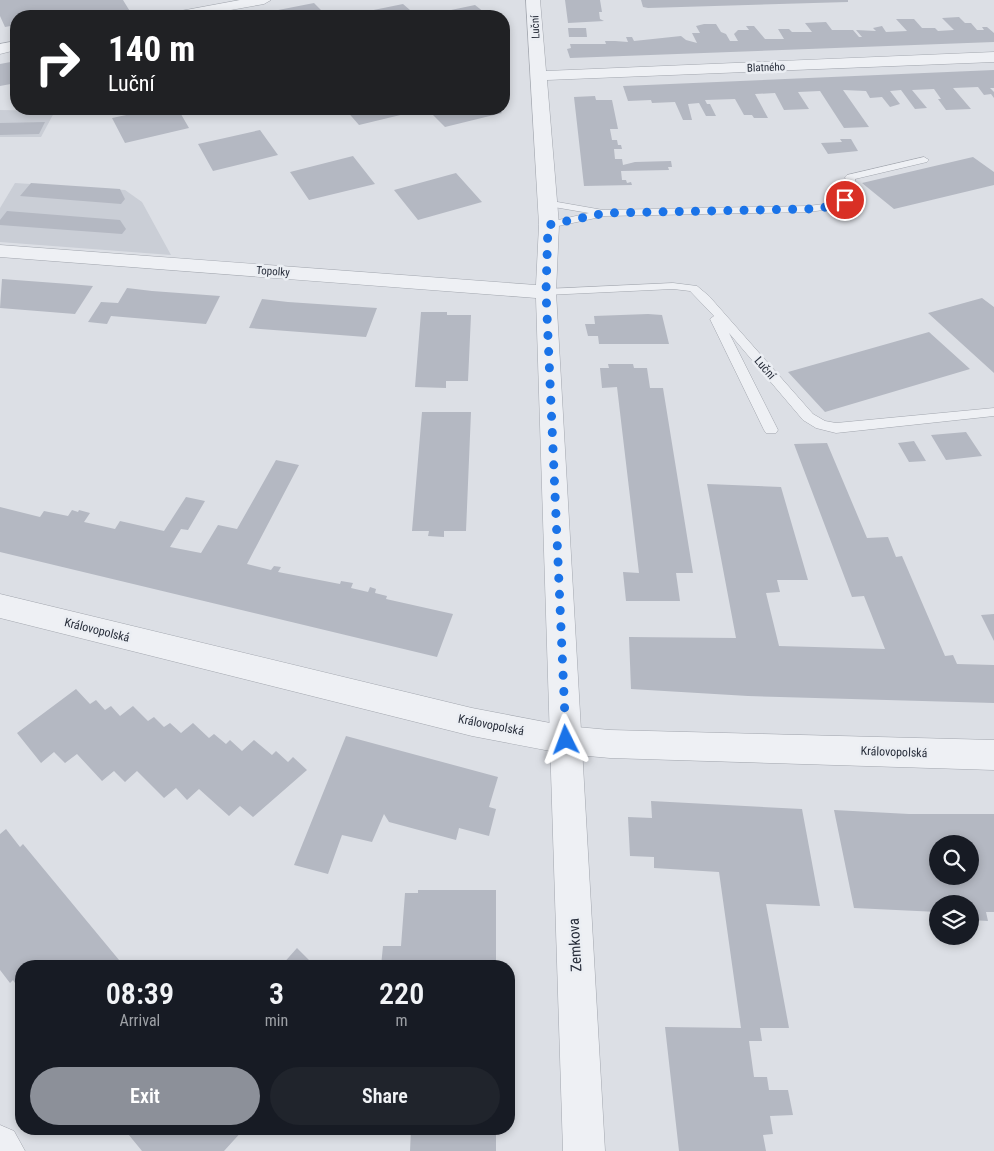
<!DOCTYPE html>
<html lang="en">
<head>
<meta charset="utf-8">
<style>
	:root { --surface:#171b24; --page:#20242c; --text:#f1f3f6; --muted:#9ea1a6; --accent:#8c9099 }
	body { margin:0; font-family:"Roboto Condensed",sans-serif; background:var(--page); color:var(--text); height:100vh; display:flex; flex-direction:column; font-size:19px; white-space:nowrap }
	* { box-sizing:border-box; margin:0 }
	p { font-size:16px; color:var(--muted) }
	.icon { flex:none; width:28px; height:28px; fill:none; stroke:currentColor; stroke-width:2; stroke-linecap:round; stroke-linejoin:round }
	.map { position:relative; flex:1; overflow:hidden }
	.details { position:absolute; left:15px; top:960px; width:500px; height:175px; display:flex; flex-direction:column; background:var(--surface); border-radius:20px; box-shadow:0 2px 8px #0003 }
	.details>* { flex:none }
	.guide { position:absolute; left:10px; top:10px; width:500px; height:105px; border-radius:20px; box-shadow:0 2px 8px #0003; background:#202124; color:#fff; overflow:hidden }
	.tools { position:absolute; left:929px; top:835px; display:grid; gap:10px }
	.tools a { display:grid; place-items:center; width:50px; height:50px; border-radius:50%; background:var(--surface); box-shadow:0 2px 8px #0003; font-size:25px }
	.pin { position:absolute; display:grid; place-items:center; width:42px; height:42px; color:#fff; margin:-21px; border:2px solid #fff; border-radius:50%; box-shadow:0 1px 5px #0007 }
	.me { position:absolute; width:55px; margin:-28px; rotate:357deg; stroke-linejoin:round; filter:drop-shadow(0 0 4px #0008) }
	.turn { display:flex; align-items:center; gap:18px; height:105px; padding:0 15px; font-size:22px }
	.turn .icon { width:65px; height:65px; stroke-width:2.5 }
	.turn b { display:block; font-size:35px; line-height:42px }
	.eta { display:flex; justify-content:space-evenly; align-items:center; height:85px; text-align:center }
	.eta b { font-size:30px; font-weight:600; line-height:35px }
	.primary-button { display:flex; gap:10px; margin-top:auto; padding:10px 15px }
	.primary-button a { flex:1; height:58px; border-radius:30px; background:var(--accent); color:#fff; font-size:20px; font-weight:600; line-height:58px; text-align:center }
	.primary-button a+a { background:var(--page); color:var(--text) }
	.map>svg:first-child { display:block }
	.built { fill:#caced6 }
	.building { fill:#b4b8c2; fill-rule:evenodd }
	.lines { fill:none; stroke-linecap:round; stroke-linejoin:round }
	.service-casing { stroke:#a2a6ae; stroke-width:1 }
	.minor-casing { stroke:#a2a6ae; stroke-width:1 }
	.tertiary-casing { stroke:#a2a6ae; stroke-width:1 }
	.service { fill:#eef0f4; fill-rule:evenodd }
	.minor { fill:#eef0f4; fill-rule:evenodd }
	.tertiary { fill:#eef0f4; fill-rule:evenodd }
	.route { stroke:#1a73e8; stroke-width:9; stroke-dasharray:0 16.2 }
	.labels { text-anchor:middle; stroke-width:5; stroke-linejoin:round; paint-order:stroke }
	.far-street-label { font-size:11px; fill:#272d3a; stroke:#ebeef3 }
	.street-label { font-size:12px; fill:#272d3a; stroke:#ebeef3 }
	.near-street-label { font-size:15px; fill:#272d3a; stroke:#ebeef3 }
</style>
</head>
<body>
<div class="map">
<svg width="994" height="1151" viewBox="0 0 994 1151">
	<rect width="100%" height="100%" fill="#dcdfe5"/>
	<path class="built" d="M0 110 55 111 41 137H0Z
		M15 183 125 190 142 202 171 255 0 242V208Z"/>
	<path class="building" d="M0 0H123L131 13 114 16H90L86 11 65 16H16V25L5 27 0 16Z
		M565 0H600L602 12H599L600 19 604 21 568 23Z
		M641 0H848V2L648 8 643 7Z
		M314 3 327 16H266L263 13Z
		M403 4 417 16H357L354 14Z
		M475 5 489 16H428L427 15Z
		M959 17 965 23H971L977 30H984L982 27H987L994 33V42L570 58 567 49 571 48 570 44H606L605 41H615L628 42 626 37H632L634 41 681 36 686 40 697 43 692 33H700L696 26 704 24H716L721 32 726 34 730 41H738L734 34 738 30H749L746 26H754L765 39H784L778 29H789L792 32H812L805 23 826 22 832 30H853L859 37H862L856 30 876 31 873 28 882 26 886 32 907 31 896 19H914L922 28H935L938 31 954 30 942 18Z
		M568 28H586L587 37H569Z
		M16 61V83L0 86V64Z
		M994 70V88H990L994 92V98L991 94 984 95 978 87 953 88 971 109 946 110 938 99H941L934 89 912 90 927 108 915 109 901 90 890 91 900 104 890 107 882 97 870 98 866 91 843 90 869 127 844 128 820 91 798 92 809 109 784 110 775 93 755 94 768 118H754L752 115H744L735 99 705 100 707 104H710L716 116H706L699 103 688 104 692 120H683L675 102 652 103 651 100 628 101 623 86Z
		M595 96 596 100H612L618 129H610L612 140H617L618 145H621L622 149H614L615 159H622L623 165 635 162 671 161 672 167H668L669 170 621 171 622 180H626L627 183 631 182 632 185 584 186 574 97Z
		M155 109H178L189 128 125 143 112 118Z
		M345 109H415L417 111 359 125Z
		M427 109H498L502 113 445 127Z
		M45 122 39 134 0 135V123Z
		M260 130 278 155 213 171 198 144Z
		M840 139H851L858 151 828 154 821 143 842 142Z
		M353 156 375 184 309 200 290 172Z
		M973 157 994 172V185L894 209 862 183Z
		M456 173 482 202 418 220 394 190Z
		M31 183 120 189 125 199 121 204 20 196Z
		M7 211 120 220 126 229 122 234 0 225V220Z
		M2 279 69 284 93 286 75 314 0 308Z
		M127 288 152 291 220 296 206 324 111 316 107 324 88 322 101 302 118 303Z
		M982 298 994 307V373L928 313Z
		M262 299 288 302 377 308 366 337 249 328Z
		M421 312H447V315H471L468 381H446V388L415 387Z
		M648 314 662 315 669 344H599L598 336H588L585 324H595L594 316Z
		M929 332 970 369 825 412 788 372Z
		M608 364H633L634 368H647L650 388H663L693 573H676L680 601H626L623 572 639 573 617 387 602 388 600 368H609Z
		M422 412H471L466 531H444V537L428 536 429 531H412Z
		M966 432 982 456 946 460 931 435Z
		M914 441 926 461 909 462 898 443Z
		M827 443 867 538 888 537 896 557 902 556 945 656 953 655 957 664 994 665V703L748 696 631 689 629 637 736 638 707 484 781 487 808 580H777L780 592 766 593 779 646 885 649 864 596 852 597 794 444Z
		M276 460 299 465 247 564 271 570 274 566 281 567 278 572 340 584 341 581 353 583 351 588 368 592 370 587 376 589 375 593 387 596 386 599 453 614 437 657 0 552V507L40 517 44 511 68 516 72 510 78 512 79 510 90 513 84 522 115 529 120 521 164 531 186 497 205 501 188 530 181 529 170 547 201 553 218 525 237 529Z
		M994 614V641L981 615Z
		M76 689 90 704 96 700 105 710 111 706 120 716 133 706 148 721 154 717 164 727 170 723 181 733 193 723 209 738 214 734 226 744 230 740 242 751 254 740 272 755 276 751 288 762 293 757 307 770 253 817 240 806 229 816 199 789 187 800 176 788 164 798 137 771 125 782 114 771 102 781 77 754 65 763 54 752 41 763 17 733Z
		M346 736 498 777 489 807 496 809 489 836 459 828 456 840 389 822 384 814 372 842 342 835 328 874 294 865Z
		M651 801 802 809 820 906 766 904 789 1028H760L762 1041H749L754 1077H767L769 1090H788L793 1115 770 1116 773 1134 763 1135 766 1151H679L665 1027 741 1028 719 872 654 868V857L630 856 628 817 652 818Z
		M834 810 909 814H994V912H986L988 921 971 920 970 904H938V912L854 908ZM938 844H970V876H938Z
		M6 829 20 847 23 844 124 966H21V992L13 980 10 983 0 970V834Z
		M418 890H496V966H381L383 946H401L405 893H418Z
		M297 948 310 961 309 966H281Z
		M124 1129H244L224 1151H142Z
		M411 1129H496V1151H410Z"/>
	<g class="lines">
		<defs>
			<path id="service" d="M924 157 929 160 927 162 855 179 859 195 839 208 808 212 605 216 549 228 544 225 545 223 589 213 542 205 541 203 546 200 603 210 808 206 832 203 849 194 845 177 847 175Z
				M673 283 697 286 709 296 813 414 825 421 836 423 994 408V416L836 433 816 428 803 420 729 333 778 430 776 433H766L764 430 710 319 714 316 690 291 673 289 546 295 540 292 546 289Z"/>
			<path id="minor" d="M240 0H271L264 4 197 16H168L170 13 175 12Z
				M526 0H540L546 71 994 52V62L547 80 559 225 556 292 605 1151H563L536 298 0 257V245L536 285 539 225Z
				M16 41V50L0 54V44Z"/>
			<path id="tertiary" d="M0 594 472 708 566 726 610 730 994 740V770L610 758 566 754 472 736 0 618Z
				M0 1125 14 1131 25 1151H0Z"/>
		</defs>
		<use href="#service" class="service-casing"/>
		<use href="#minor" class="minor-casing"/>
		<use href="#tertiary" class="tertiary-casing"/>
		<use href="#service" class="service"/>
		<use href="#minor" class="minor"/>
		<use href="#tertiary" class="tertiary"/>
	</g>
	<g class="lines">
		<path class="route" d="M566 740 546 292 548 225 605 213 808 209 836 206 845 200"/>
	</g>
	<g class="labels">
		<g class="far-street-label">
			<text transform="translate(535 27) rotate(-93)" y="4">Luční</text>
			<text transform="translate(766 67) rotate(-2)" y="4">Blatného</text>
			<text transform="translate(273 271) rotate(4)" y="4">Topolky</text>
		</g>
		<g class="street-label">
			<text transform="translate(765 368) rotate(49)" y="4">Luční</text>
			<text transform="translate(97 630) rotate(14)" y="4">Královopolská</text>
			<text transform="translate(491 725) rotate(11)" y="4">Královopolská</text>
			<text transform="translate(894 752) rotate(2)" y="4">Královopolská</text>
		</g>
		<g class="near-street-label">
			<text transform="translate(575 945) rotate(-93)" y="5">Zemkova</text>
		</g>
	</g>
</svg>
<div class="tools">
<a><svg class="icon" aria-label="search" viewBox="0 0 24 24"><circle cx="10" cy="10" r="6"/><path d="M15 15l6 6"/></svg></a>
<a><svg class="icon" aria-label="layers" viewBox="0 0 24 24"><path d="M12 4l9 5-9 5-9-5zM3 14l9 5 9-5"/></svg></a>
</div>
<div class="pin" style="left:845px;top:200px;background:#d93025"><svg class="icon" aria-label="arrive" viewBox="0 0 24 24"><path d="M6 21V4h12l-3 4 3 4H6"/></svg></div>
<svg class="me" style="left:566px;top:740px" viewBox="-20 -20 40 40"><path d="M0-17L14 15 0 8-14 15z" fill="#1a73e8" stroke="#fff" stroke-width="4"/></svg>
<div class="guide">
<div class="turn"><svg class="icon" aria-label="right" viewBox="0 0 24 24"><path d="M7 20v-9h11M14 6l5 5-5 5"/></svg><div><b>140 m</b>Luční</div></div>
</div>
<section class="details">
<div class="eta">
<div><b>08:39</b><p>Arrival</p></div>
<div><b>3</b><p>min</p></div>
<div><b>220</b><p>m</p></div>
</div>
<div class="primary-button"><a>Exit</a><a>Share</a></div>
</section>
</div>
</body>
</html>
